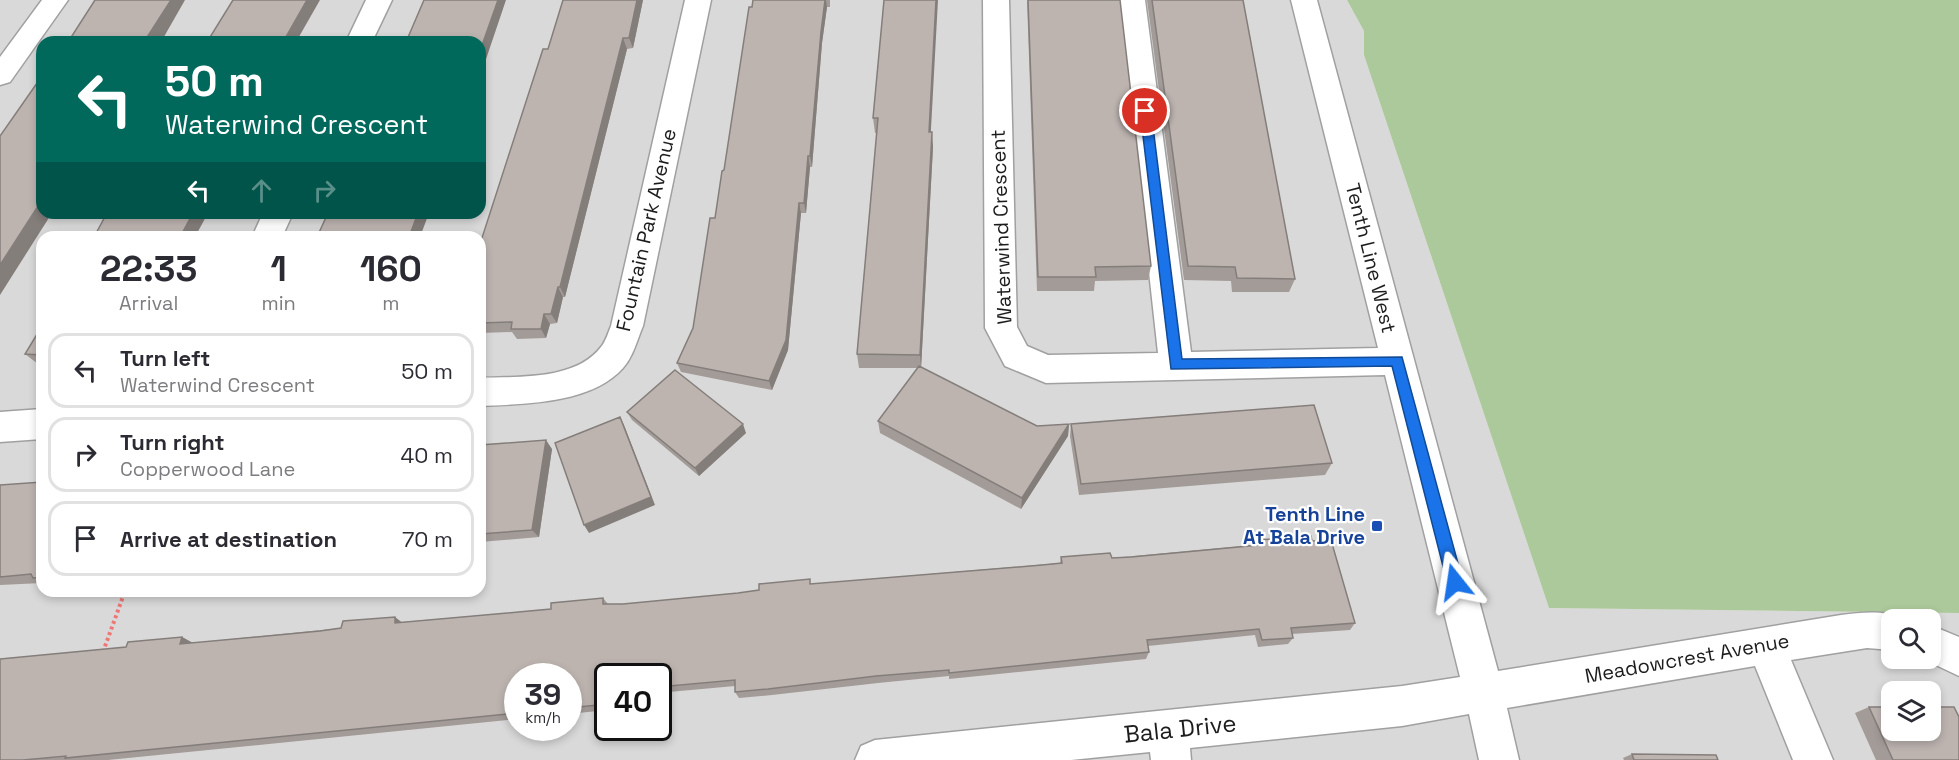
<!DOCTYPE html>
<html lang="en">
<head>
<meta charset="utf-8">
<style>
	:root { --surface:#fff; --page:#f2f2f3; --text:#2b2b33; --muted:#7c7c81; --line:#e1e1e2 }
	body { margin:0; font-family:"Space Grotesk",sans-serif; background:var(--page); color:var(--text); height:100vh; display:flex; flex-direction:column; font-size:22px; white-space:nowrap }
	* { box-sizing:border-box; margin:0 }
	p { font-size:20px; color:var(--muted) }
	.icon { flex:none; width:33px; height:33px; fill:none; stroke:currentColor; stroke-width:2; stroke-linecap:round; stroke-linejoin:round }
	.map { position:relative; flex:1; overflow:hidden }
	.side { position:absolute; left:36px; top:231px; width:450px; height:366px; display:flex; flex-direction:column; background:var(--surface); border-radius:18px; box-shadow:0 3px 9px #0003 }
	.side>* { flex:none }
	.hud { position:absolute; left:36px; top:36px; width:450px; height:183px; border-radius:18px; box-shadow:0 3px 9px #0003; background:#00695c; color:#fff; overflow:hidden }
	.tools { position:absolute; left:1881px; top:609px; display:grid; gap:12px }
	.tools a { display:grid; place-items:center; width:60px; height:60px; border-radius:12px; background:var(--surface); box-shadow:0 3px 9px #0003; font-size:30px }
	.speed { position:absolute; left:504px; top:663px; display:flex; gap:12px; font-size:30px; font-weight:700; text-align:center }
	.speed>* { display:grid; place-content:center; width:78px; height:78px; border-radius:50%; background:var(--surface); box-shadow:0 3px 9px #0003; line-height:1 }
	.speed small { font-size:15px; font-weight:400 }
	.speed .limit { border:3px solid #111; border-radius:9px; background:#fff; color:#111 }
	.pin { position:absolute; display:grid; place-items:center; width:51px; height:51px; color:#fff; margin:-26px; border:3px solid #fff; border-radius:50%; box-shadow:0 2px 6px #0007 }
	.me { position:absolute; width:66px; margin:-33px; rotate:345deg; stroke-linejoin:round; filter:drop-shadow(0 0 4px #0008) }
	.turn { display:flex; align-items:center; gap:21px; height:126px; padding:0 30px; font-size:27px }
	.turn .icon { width:78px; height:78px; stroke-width:2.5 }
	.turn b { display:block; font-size:42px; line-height:51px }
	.lanes { display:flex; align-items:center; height:57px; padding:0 30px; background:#0003; justify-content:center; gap:30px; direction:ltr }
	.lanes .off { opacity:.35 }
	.eta { display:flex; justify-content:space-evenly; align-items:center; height:102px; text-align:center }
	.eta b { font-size:36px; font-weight:600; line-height:42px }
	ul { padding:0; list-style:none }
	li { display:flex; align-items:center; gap:18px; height:75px; margin:0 12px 9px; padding:0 18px; border:3px solid var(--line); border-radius:18px }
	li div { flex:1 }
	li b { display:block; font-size:22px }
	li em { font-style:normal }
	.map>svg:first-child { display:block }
	.residential { fill:#dad9da; fill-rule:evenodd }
	.forest { fill:#acc99b }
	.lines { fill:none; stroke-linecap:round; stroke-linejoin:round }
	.minor-casing { stroke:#a0a0a0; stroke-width:3 }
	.path { stroke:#ed7774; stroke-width:4; stroke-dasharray:3 3; stroke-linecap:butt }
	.minor { fill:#fff; fill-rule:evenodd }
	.wall { fill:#a39b97 }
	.shaded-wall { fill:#847e7b }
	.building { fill:#bdb4b0; stroke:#847e7b; stroke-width:1.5 }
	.route { fill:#1a73e8; stroke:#114b97; stroke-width:1.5 }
	.transit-dot { fill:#1a4fb4; stroke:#fff; stroke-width:2 }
	.labels { text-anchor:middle; stroke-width:4.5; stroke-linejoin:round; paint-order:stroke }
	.street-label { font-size:20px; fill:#1c1c1c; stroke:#fff }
	.transit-label { font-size:20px; font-weight:bold; fill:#164399; stroke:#fff; text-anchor:end }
	.near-street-label { font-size:24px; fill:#1c1c1c; stroke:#fff }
</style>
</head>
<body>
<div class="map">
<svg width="1959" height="760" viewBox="0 0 1959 760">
	<rect width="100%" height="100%" fill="#ede9e3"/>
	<path class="residential" d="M0 0H1347L1364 31V55L1549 608 1959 613V760H0ZM42 42H480V213H42ZM42 237H480V591H42ZM1892 620H1930V658H1892ZM518 676H568V728H518ZM608 676H658V728H608ZM1892 692H1930V730H1892Z"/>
	<path class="forest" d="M1347 0H1959V613L1549 608 1364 55V31Z"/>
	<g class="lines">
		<defs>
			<path id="minor" d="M42 0H68L10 82 0 85V57Z
				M366 0H392L372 42H346Z
				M685 0H711L643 326C637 340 633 357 623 368 591 404 524 404 480 406V378C517 376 575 381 601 347 606 341 608 333 611 326Z
				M983 0H1009L1017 327 1027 346 1048 355 1158 353 1119 0H1145L1191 352 1378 348 1291 0H1317L1498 671 1841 615C1864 612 1884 610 1905 619L1892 620V650L1867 648 1791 660 1833 760H1793L1755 666 1507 708 1519 760H1479L1469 714 1402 726 1190 748 1191 760H1151L1150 752 1071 760H855L861 746 875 740 1402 686 1460 677 1385 375 1046 383 1005 366 985 328Z
				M263 213H293L282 237H252Z
				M42 409V439L0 442V412Z
				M1930 625 1959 637V676L1921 658H1930Z"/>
		</defs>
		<use href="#minor" class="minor-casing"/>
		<path class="path" d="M103 652 125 591"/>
		<use href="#minor" class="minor"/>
	</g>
	<path class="wall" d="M563 0H643L633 48 627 49 565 297H563L557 323 550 324 546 338 517 339 512 332 480 333V244L548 49Z
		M753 0H830V7H827L822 43 812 167H810L806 213H801L788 350 772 390 681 372 677 363 693 328 724 170Z
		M884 0 931 132 933 147 921 368 1037 426 1069 424 1068 436 1021 509 880 433 878 421 918 368H859L857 354 877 133H875L873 118Z
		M1027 0H1120L1151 266 1148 280 1095 281 1094 291H1037Z
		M1147 0H1243L1295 279 1289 292H1232L1231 281 1184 280Z
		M42 326V364H38L25 354Z
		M627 412 746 433 699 476 632 420Z
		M1071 424 1332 463 1325 475 1079 495 1070 436Z
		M480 445 552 449 539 537 480 542Z
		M42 482V583L0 585V485Z
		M1257 540 1312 541 1355 623 1350 630 1292 634 1293 638 1288 644 1258 647 1255 635 1148 646 1149 652 1146 659 949 679V676L878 683 772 695 739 698 735 692V686L658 693V676H608V710L568 714V676H518V719L108 760H0L126 647 182 637 192 643 402 622 529 611 551 609 603 598 608 604H623L738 593 812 584 1060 563 1061 557 1112 558 1254 545Z
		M1869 707 1959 760H1876L1855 713Z
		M1632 754 1718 760H1624L1623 758Z"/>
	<path class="shaded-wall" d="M171 0H185L161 42H144Z
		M307 0H320L296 42H283Z
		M498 0H506L480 77V51Z
		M637 0H643L633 48 629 38Z
		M825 0H826L827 7 822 43 812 167 810 156 821 32Z
		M936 0H938L930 147 929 132Z
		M623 38 627 49 565 297 560 287Z
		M932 132 933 147 921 369 920 355Z
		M808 156 810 167 806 213 804 203Z
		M42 200V213H52L0 295V265Z
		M799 203 801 213 788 350 772 390 769 381Z
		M193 213H208L195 237H180Z
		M418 213H429L420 237H409Z
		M558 287 563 297 557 323 551 314Z
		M544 314 550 324 546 338 541 329Z
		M620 417 624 425 655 505 589 533 584 525Z
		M743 424 746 433 699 476 695 468Z
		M1069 424 1068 436 1021 509 1022 498Z
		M546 440 552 449 539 537 532 530Z
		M395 617 404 624 395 623Z
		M182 637 195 644H180Z"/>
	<path class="building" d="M95 0H171L144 42H68Z
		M233 0H307L283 42H207Z
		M424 0H498L480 51V42H406Z
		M563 0H637L629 38H623L560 287H558L551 314H544L541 329H511L512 322 480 323V244L543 49H548Z
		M753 0H825L821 32 810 156H808L804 203H799L786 340 769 381 677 363 693 328 710 218H715L722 171 724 170 749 7H752Z
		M884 0H936L929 132H932L920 355 857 354 878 118H873Z
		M1028 0H1120L1151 266 1095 267 1096 277H1038Z
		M1152 0H1243L1295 279 1237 278 1235 267 1188 266Z
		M42 76V200L0 265V136Z
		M107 213H193L180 237H94Z
		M328 213H418L409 237H317Z
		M42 326V355L25 354Z
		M919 366 1037 426 1069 424 1022 498 878 421Z
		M675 370 743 424 695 468 627 412Z
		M1314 405 1332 463 1081 484 1071 424Z
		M620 417 651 497 584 525 555 443Z
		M546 440 532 530 480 534V445Z
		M42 482V577L33 578 31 574 0 577V485Z
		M1311 536 1312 541 1331 540 1355 623 1291 628 1293 638 1262 640 1259 629 1147 640 1149 652 949 673V670L876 676 768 689 735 692V680L658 687V676H608V704L568 708V676H518V713L65 758 66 756 23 760H0V659L126 647 128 642 182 637 180 644 320 631 341 628 343 621 395 617V623L529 611 551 609V603L603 598V604H623L738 593 759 590V584L810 579V584L1042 565 1062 563 1061 557 1110 553 1112 558 1131 557 1259 545 1257 540Z
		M1869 707H1892V730H1930V707H1954L1959 717V760H1893Z
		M1632 754 1716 755 1718 760H1634Z"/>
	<path class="route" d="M1145 107 1151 111 1182 359 1402 357 1463 582 1460 587 1455 589 1449 587 1447 582 1392 366 1171 369 1140 111Z"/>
	<rect class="transit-dot" x="1371" y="520" width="12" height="12" rx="3"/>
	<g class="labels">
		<g class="street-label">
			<text transform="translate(1001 227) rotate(-92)" y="7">Waterwind Crescent</text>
			<text transform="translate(646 230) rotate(-77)" y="7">Fountain Park Avenue</text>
			<text transform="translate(1371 258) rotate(76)" y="7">Tenth Line West</text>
			<text transform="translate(1687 658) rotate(-10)" y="7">Meadowcrest Avenue</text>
		</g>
		<g class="transit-label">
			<text x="1365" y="521">Tenth Line<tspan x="1365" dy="23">At Bala Drive</tspan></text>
		</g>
		<g class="near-street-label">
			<text transform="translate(1180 729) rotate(-6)" y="8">Bala Drive</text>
		</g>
	</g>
</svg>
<div class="tools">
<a><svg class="icon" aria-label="search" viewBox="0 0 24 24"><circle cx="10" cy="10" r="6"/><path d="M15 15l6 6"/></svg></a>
<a><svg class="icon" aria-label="layers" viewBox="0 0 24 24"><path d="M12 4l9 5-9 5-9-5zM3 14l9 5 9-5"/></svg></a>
</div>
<div class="speed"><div>39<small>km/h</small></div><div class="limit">40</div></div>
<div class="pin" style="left:1145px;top:111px;background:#d93025"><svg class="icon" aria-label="arrive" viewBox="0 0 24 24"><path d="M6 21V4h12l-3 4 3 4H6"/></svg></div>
<svg class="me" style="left:1455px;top:582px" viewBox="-20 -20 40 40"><path d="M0-17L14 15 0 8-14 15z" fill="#1a73e8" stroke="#fff" stroke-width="4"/></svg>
<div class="hud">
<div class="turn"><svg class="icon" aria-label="left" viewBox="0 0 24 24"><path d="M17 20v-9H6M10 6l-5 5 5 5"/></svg><div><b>50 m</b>Waterwind Crescent</div></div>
<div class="lanes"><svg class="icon" aria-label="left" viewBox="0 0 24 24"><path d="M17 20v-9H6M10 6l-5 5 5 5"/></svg><svg class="icon off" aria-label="ahead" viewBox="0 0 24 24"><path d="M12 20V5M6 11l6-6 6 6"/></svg><svg class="icon off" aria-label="right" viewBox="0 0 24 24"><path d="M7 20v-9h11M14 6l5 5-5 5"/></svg></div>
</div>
<section class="side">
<div class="eta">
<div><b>22:33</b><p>Arrival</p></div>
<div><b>1</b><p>min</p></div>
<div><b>160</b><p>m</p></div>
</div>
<ul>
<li><svg class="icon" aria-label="left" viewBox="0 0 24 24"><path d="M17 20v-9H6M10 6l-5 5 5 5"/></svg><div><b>Turn left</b><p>Waterwind Crescent</p></div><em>50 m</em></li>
<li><svg class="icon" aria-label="right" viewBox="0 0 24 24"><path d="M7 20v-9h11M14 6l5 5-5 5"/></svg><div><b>Turn right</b><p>Copperwood Lane</p></div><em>40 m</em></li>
<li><svg class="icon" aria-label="arrive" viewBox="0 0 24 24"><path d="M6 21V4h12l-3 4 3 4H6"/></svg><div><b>Arrive at destination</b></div><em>70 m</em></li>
</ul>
</section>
</div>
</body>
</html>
